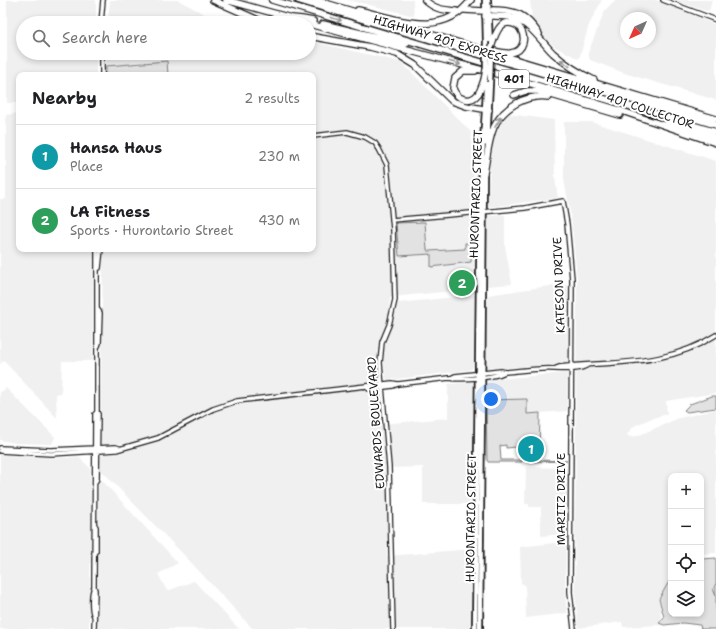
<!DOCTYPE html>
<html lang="en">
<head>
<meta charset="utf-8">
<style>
	body { margin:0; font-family:"Shantell Sans",sans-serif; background:#f6f6f6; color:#202124 }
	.controls { position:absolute; right:12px; bottom:12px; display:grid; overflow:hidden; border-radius:8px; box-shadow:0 2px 6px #0003 }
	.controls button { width:36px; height:36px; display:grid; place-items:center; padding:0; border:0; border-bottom:1px solid #e0e0e0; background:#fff; color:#202124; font:20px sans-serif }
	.compass { position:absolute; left:620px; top:12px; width:36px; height:36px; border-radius:50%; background:#fff; box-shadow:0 2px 6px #0003; rotate:225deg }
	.you { position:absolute; left:491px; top:399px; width:14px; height:14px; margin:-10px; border:3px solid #fff; border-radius:50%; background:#1a73e8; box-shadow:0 0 0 6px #1a73e833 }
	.badge { display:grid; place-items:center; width:26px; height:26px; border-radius:50%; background:#0f766e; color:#fff; font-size:13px; font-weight:700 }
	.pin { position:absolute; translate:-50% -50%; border:2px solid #fff; box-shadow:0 1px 4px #0006 }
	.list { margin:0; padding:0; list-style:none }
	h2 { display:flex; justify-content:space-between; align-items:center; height:52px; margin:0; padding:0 16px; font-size:17px }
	h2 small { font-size:13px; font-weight:400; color:#757577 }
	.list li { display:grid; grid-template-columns:26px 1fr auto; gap:12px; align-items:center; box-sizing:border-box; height:64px; padding:0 16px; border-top:1px solid #e0e0e0 }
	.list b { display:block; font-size:15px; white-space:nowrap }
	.list p { margin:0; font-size:13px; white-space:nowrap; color:#757577 }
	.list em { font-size:13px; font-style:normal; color:#757577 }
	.icon { flex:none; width:22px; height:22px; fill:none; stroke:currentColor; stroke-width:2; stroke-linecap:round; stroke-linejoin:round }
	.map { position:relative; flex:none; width:716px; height:629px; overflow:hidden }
	.search { position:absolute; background:#fff; box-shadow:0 2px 6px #0003; left:16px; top:16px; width:300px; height:44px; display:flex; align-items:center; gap:10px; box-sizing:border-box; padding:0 14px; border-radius:22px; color:#757577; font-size:15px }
	.panel { position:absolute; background:#fff; box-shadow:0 2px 6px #0003; left:16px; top:72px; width:300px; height:180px; border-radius:8px }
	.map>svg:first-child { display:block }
	.built { fill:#f0f0f0; fill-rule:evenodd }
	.green { fill:#e2e2e2; stroke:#7f7f7f }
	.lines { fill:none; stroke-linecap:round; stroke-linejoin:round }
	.stream { stroke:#7a7a7a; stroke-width:1 }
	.highway-tunnel { stroke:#ddd; stroke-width:5.5; stroke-dasharray:5.5 3; stroke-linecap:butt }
	.secondary-casing { stroke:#1c1c1c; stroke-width:6 }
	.primary-casing { stroke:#1c1c1c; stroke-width:8 }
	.highway-casing { stroke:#1c1c1c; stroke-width:8 }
	.secondary { stroke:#fff; stroke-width:3.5 }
	.primary { stroke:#fff; stroke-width:4.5 }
	.highway { stroke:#fff; stroke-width:5.5 }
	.primary-bridge-casing { stroke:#1c1c1c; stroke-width:8; stroke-linecap:butt }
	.highway-bridge-casing { stroke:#1c1c1c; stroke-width:8; stroke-linecap:butt }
	.primary-bridge { stroke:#fff; stroke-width:4.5 }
	.highway-bridge { stroke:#fff; stroke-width:5.5 }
	.oneway { stroke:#999 }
	.labels { text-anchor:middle; stroke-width:4; stroke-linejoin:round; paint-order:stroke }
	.shield { fill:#fff; stroke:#606060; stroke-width:1 }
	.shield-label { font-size:11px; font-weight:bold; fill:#1c1c1c }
	.street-label { font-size:12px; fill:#1c1c1c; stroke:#fff }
</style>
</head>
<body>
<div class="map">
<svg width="716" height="629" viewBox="0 0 716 629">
	<rect width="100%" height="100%" fill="#fff"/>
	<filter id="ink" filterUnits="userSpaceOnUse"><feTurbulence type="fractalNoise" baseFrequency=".025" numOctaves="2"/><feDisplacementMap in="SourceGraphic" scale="8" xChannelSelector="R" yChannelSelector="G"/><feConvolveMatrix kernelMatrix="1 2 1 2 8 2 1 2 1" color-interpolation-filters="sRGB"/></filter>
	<g filter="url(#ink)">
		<!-- built -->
		<path class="built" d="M7 0H96V23H23V53H96V75H19V103H7Z
			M110 0H178L221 23H108Z
			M346 0H413L414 16 366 4Z
			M530 0H602L589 25 579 59 555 47 541 33 532 19Z
			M615 0H656L716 25V100L624 73 590 60 588 53 605 10ZM626 18H650V42H626Z
			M674 0H712L709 11 703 10Z
			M309 41 401 62 471 132 476 209 475 289 390 297 388 317 378 346 377 364 382 424 448 418V384L472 382 474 383V504H423V467L387 468V556L472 549 471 629H253L185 556 100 469 99 456 101 455 126 452 127 443 100 445 103 249H313V75H168L167 61 106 66 107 53H309Z
			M19 113V249H94L93 361H62L61 393 56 394 57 418 4 361 0 364V199H6V115Z
			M509 114 554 120 555 178 558 198 490 207 488 204 490 163 494 136 506 117Z
			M564 122H592L716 161V393L666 401 667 414 650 419 634 426 627 434 628 436 632 437 637 436 679 418 714 410 716 408V553L701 554V476H671V578L670 579 659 598 662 625 623 627 622 622 578 628 575 593V542L577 278 571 216 564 180Z
			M505 215V246L512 284 487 286V216Z
			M563 284 568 286 567 364 487 369 485 367 488 295Z
			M475 295 474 366 470 370 388 380 386 378 384 364V350L398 303Z
			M567 373V411L527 414V399L486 400 487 380Z
			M6 388 55 437 52 444 16 443 0 440V391L1 392Z
			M0 455 58 458 79 457 90 468 91 534 89 629H0Z
			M526 467 564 468 567 469 566 534 541 536V507H529V504H525Z
			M99 477 178 563 158 574 167 591 194 581 239 629H97Z
			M563 542 566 544V548L565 594 567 613 526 618 525 585 521 583 520 547Z"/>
		<!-- green -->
		<path class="green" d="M167 61 168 75H106V66Z
			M425 222 427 250 429 251 465 249V243H472L471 262 431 267V254L399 256 396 223Z
			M712 396H716V408L687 412 684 410 690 404Z
			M527 399V414L540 413 539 460 567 461 527 462 526 460H537L539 450 538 443 530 441 529 446 506 448V445L500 446 501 460H523L522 462H488L487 460 486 400Z
			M716 558V629H701L700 625 683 623 664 625 659 623 664 617 659 599 671 578V614H701V559Z"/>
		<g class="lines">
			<!-- stream -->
			<path class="stream" d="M716 584 713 589 716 596"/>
			<!-- highway-tunnel -->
			<path class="highway-tunnel" d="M242 0 256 7
				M268 13 286 22"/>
			<defs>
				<path id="secondary" d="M663 0 716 20
					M101 23 103 0
					M102 75V53
					M313 136 347 132 365 137 375 143 379 149 387 165 393 229 395 300 389 325 382 342 380 363 389 467 393 629
					M392 220 525 208 563 201 567 224 572 279 570 592 574 629
					M99 268 101 249
					M98 346 99 343 100 313 98 310
					M554 369 559 367C615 361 666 367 716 335
					M451 378 455 376 501 371 505 372C521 371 538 368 554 369 565 369 578 371 588 365
					M366 387 369 389 393 386 398 384
					M0 448 51 450 116 447 119 448
					M0 451 51 454 116 450 158 438 213 409 237 401 392 383 398 384 449 378C462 380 494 378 505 372
					M95 482 97 479 98 414 97 412V249
					M94 553 96 551V527L95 525
					M94 616C91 610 91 594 94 587
					M94 629 95 590 94 587 95 414 97 412"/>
				<path id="primary" d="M485 0 486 42
					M488 0 490 46
					M487 144 490 82
					M475 629 480 191C481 154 486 117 486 80
					M480 629 484 171"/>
				<path id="highway" d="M213 0 265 23
					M226 0 295 19
					M272 0 716 132
					M298 0 716 125
					M315 0 716 119
					M425 0C434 9 443 10 456 11
					M358 10C397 19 442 39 471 0
					M465 10 483 11
					M493 10C517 10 526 15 539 34
					M485 16C494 16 505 15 513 18 530 23 541 41 553 53 565 64 579 73 594 80
					M292 18 302 19 313 21
					M286 22 288 23
					M309 24 512 78 622 111 716 143
					M323 24 406 44
					M309 36 370 47 397 54 415 65 452 101 466 106 489 110
					M491 48C495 35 500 14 519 27 527 37 524 51 511 53 505 54 499 52 494 51
					M475 71H463L455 78 453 88C456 99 470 104 478 94 481 90 482 85 484 80
					M514 95 526 91H538L620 115
					M667 121 716 138
					M484 173C487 158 488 141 494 127 504 106 527 94 549 97"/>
			</defs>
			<!-- secondary casing -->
			<use href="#secondary" class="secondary-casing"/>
			<!-- primary casing -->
			<use href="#primary" class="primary-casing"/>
			<!-- highway casing -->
			<use href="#highway" class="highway-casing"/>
			<!-- secondary -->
			<use href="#secondary" class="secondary"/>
			<!-- primary -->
			<use href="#primary" class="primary"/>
			<!-- highway -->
			<use href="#highway" class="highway"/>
			<defs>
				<path id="primary-bridge" d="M486 42V72
					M490 82 491 48"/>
				<path id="highway-bridge" d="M484 80 486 70"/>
			</defs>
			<!-- primary-bridge casing -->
			<use href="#primary-bridge" class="primary-bridge-casing"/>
			<!-- highway-bridge casing -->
			<use href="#highway-bridge" class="highway-bridge-casing"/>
			<!-- primary-bridge -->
			<use href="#primary-bridge" class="primary-bridge"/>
			<!-- highway-bridge -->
			<use href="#highway-bridge" class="highway-bridge"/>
		</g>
		<!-- one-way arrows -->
		<defs><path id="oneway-shaft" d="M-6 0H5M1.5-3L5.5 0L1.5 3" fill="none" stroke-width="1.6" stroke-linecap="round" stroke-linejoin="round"/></defs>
		<g class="oneway">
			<use href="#oneway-shaft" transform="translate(336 19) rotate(17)"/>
			<use href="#oneway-shaft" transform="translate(455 63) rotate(16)"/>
			<use href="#oneway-shaft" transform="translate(565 63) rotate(-143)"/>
			<use href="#oneway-shaft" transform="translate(498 122) rotate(-59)"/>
		</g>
	</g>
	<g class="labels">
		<!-- shield labels -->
		<rect class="shield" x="499" y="70" width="30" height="18" rx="3"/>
		<g class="shield-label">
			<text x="514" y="83">401</text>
		</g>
		<!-- street labels -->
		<g class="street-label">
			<text transform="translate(440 39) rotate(17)" y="4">HIGHWAY 401 EXPRESS</text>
			<text transform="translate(620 101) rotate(18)" y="4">HIGHWAY 401 COLLECTOR</text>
			<text transform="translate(476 194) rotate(-88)" y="4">HURONTARIO STREET</text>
			<text transform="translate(559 285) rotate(-92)" y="4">KATESON DRIVE</text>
			<text transform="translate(376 423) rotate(-94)" y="4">EDWARDS BOULEVARD</text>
			<text transform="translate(561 499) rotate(-90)" y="4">MARITZ DRIVE</text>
			<text transform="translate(471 518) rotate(-89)" y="4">HURONTARIO STREET</text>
		</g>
	</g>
</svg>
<div class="controls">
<button>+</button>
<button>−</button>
<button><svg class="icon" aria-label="locate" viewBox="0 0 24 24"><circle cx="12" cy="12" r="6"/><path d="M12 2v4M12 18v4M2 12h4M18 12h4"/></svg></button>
<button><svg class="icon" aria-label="layers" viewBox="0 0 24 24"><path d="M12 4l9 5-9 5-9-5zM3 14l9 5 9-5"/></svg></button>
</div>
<svg class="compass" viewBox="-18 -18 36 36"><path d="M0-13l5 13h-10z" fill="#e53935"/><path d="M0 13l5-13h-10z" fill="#757577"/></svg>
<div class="you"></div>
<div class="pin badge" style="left:531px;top:449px;background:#0f9aa8">1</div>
<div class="pin badge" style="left:462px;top:283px;background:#2e9e5b">2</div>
<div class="search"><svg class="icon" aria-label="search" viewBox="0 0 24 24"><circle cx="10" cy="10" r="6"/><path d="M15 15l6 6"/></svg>Search here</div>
<section class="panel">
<h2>Nearby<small>2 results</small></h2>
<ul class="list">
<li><span class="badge" style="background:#0f9aa8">1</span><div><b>Hansa Haus</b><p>Place</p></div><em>230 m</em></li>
<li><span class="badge" style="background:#2e9e5b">2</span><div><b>LA Fitness</b><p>Sports · Hurontario Street</p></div><em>430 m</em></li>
</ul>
</section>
</div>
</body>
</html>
